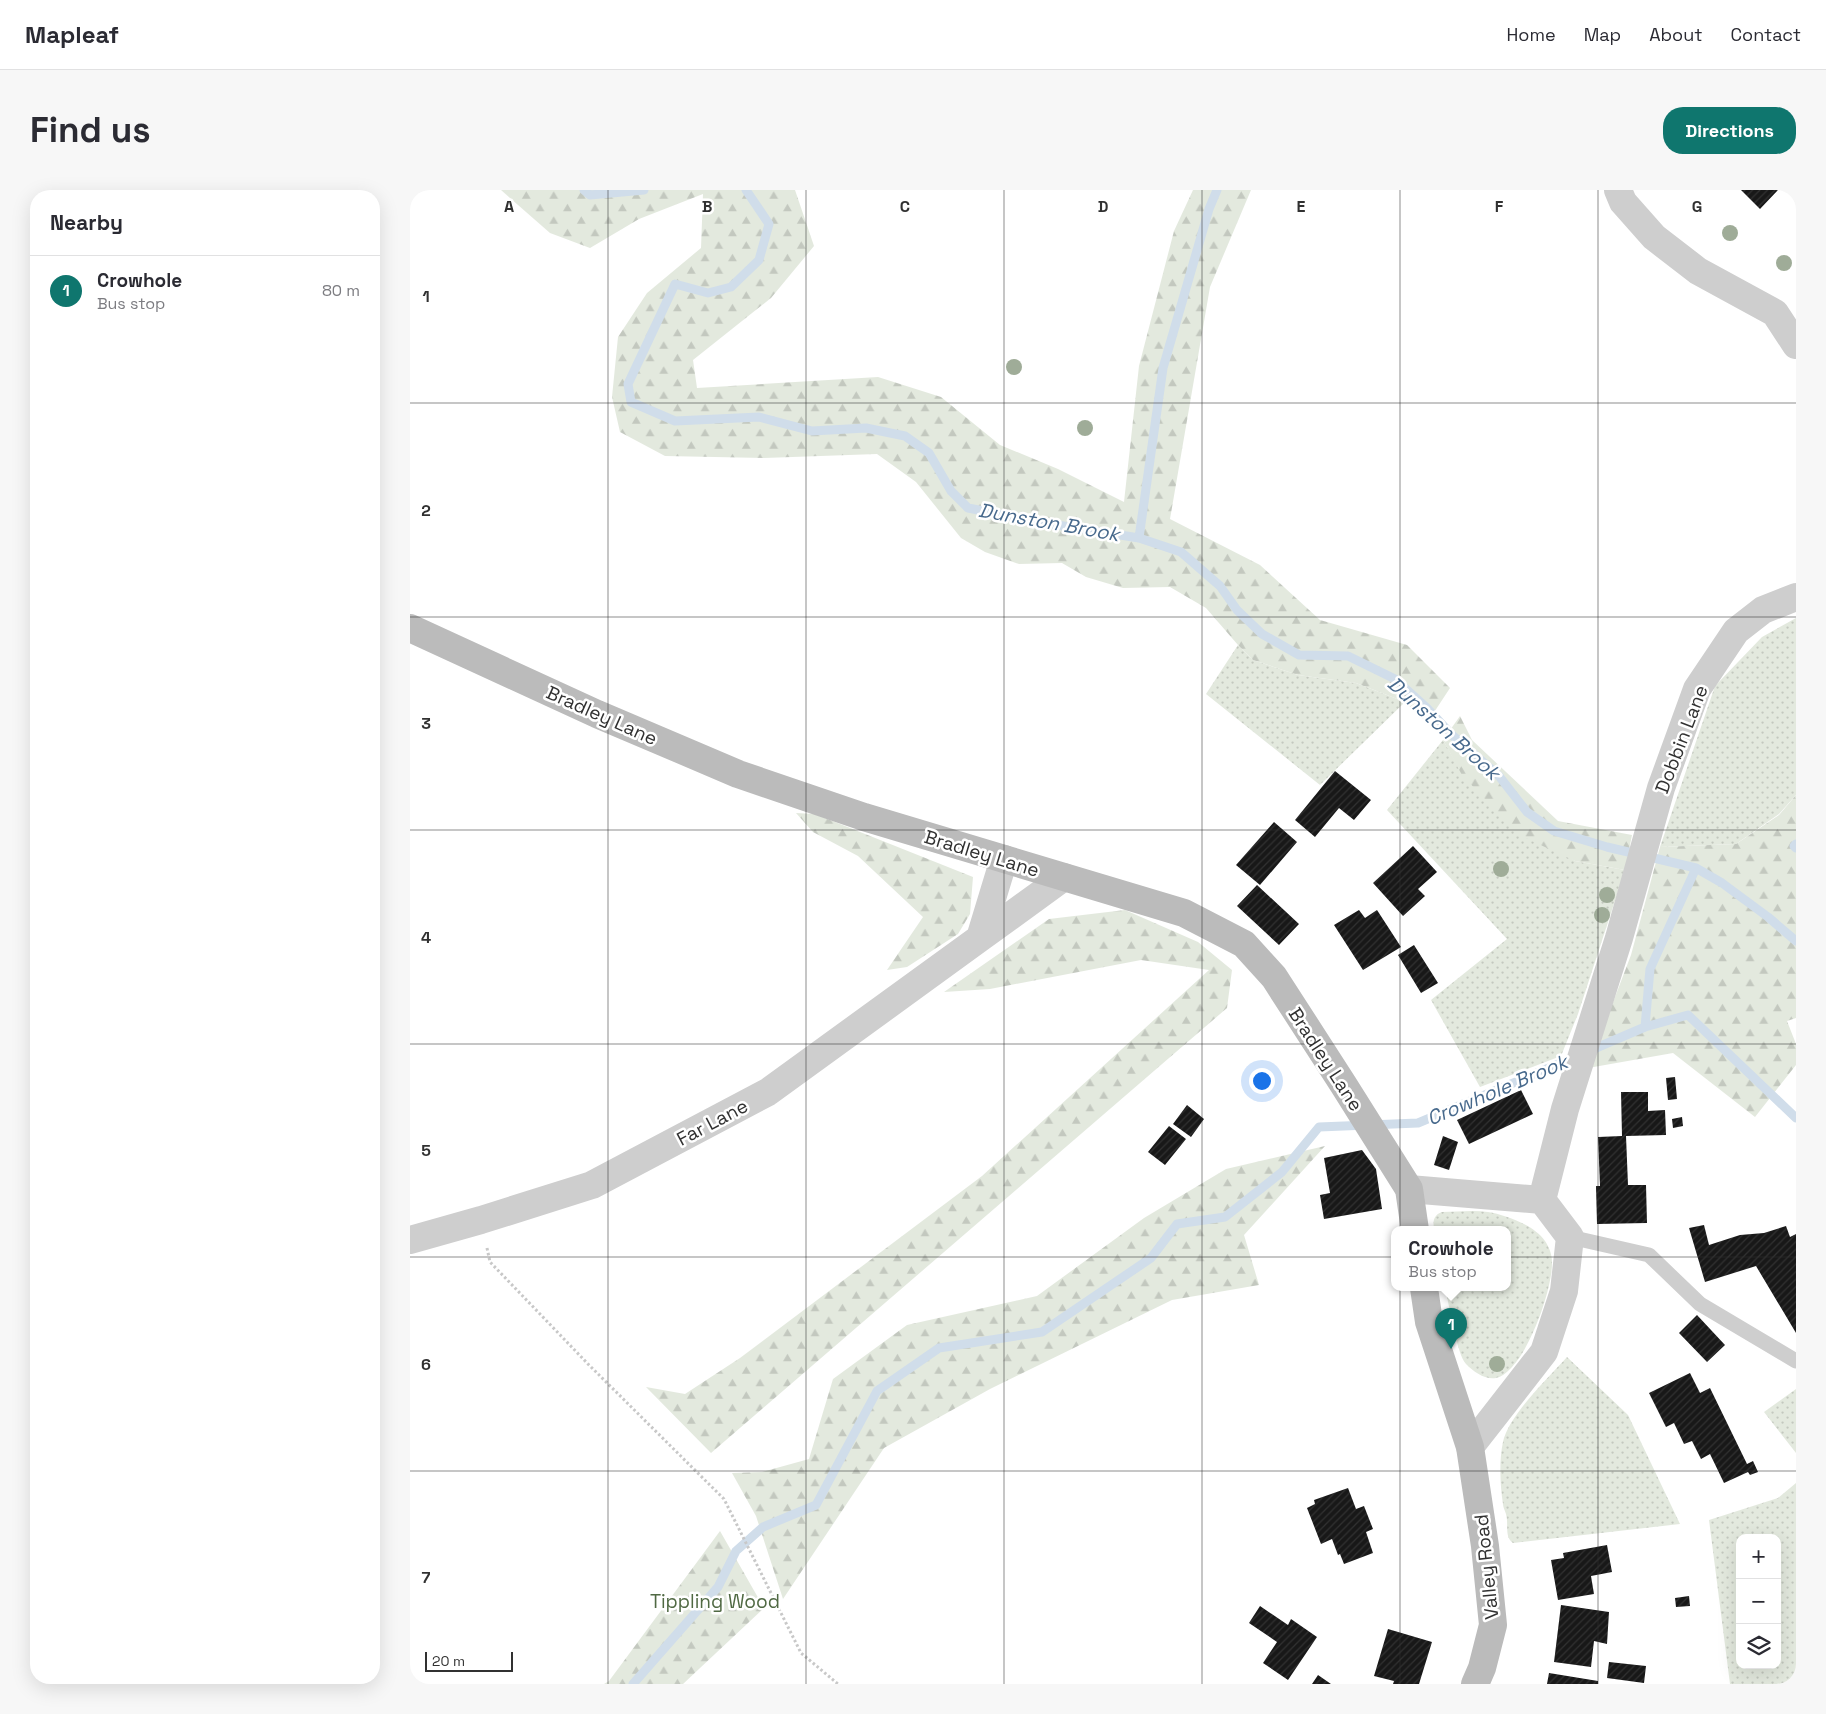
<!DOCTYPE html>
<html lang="en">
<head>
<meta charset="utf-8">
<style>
	body { margin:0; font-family:"Space Grotesk",sans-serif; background:#f7f7f7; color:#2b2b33 }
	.controls { position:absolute; right:15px; bottom:15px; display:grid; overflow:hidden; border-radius:10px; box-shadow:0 5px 20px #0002 }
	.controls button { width:45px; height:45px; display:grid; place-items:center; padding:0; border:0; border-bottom:1px solid #e1e1e2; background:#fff; color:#2b2b33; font:25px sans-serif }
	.scale { position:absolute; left:15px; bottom:12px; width:88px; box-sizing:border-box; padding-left:5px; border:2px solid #313131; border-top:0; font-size:14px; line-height:18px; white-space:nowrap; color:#313131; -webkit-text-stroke:4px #fff; paint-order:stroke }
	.you { position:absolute; left:851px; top:890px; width:18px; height:18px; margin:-12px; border:4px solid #fff; border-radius:50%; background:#1a73e8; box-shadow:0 0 0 8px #1a73e833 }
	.badge { display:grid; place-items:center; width:32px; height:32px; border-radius:50%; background:#0f766e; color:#fff; font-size:16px; font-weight:700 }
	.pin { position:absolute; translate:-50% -41px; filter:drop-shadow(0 1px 2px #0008) }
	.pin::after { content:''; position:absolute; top:26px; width:18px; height:15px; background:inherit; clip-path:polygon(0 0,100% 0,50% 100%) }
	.popup { position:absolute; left:981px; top:1036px; width:120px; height:65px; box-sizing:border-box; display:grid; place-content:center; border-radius:10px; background:#fff; filter:drop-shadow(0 1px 4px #0005); font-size:16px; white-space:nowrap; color:#7c7c81 }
	.popup b { font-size:19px; color:#2b2b33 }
	.popup::after { content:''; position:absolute; left:50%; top:100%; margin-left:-10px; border:10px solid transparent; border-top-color:#fff }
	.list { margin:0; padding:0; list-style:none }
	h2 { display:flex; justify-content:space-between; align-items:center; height:65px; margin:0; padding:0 20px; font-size:21px }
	h2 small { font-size:16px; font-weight:400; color:#7c7c81 }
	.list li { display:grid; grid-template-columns:32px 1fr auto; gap:15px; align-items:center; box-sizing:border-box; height:70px; padding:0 20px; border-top:1px solid #e1e1e2 }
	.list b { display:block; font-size:19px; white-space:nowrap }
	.list p { margin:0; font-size:16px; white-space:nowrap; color:#7c7c81 }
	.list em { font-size:16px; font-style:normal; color:#7c7c81 }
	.icon { flex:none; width:28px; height:28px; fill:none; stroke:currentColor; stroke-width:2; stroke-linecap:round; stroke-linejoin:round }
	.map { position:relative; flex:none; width:1386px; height:1494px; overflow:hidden; border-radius:20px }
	header { display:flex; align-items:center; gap:30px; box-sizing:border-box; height:70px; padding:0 25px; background:#fff; border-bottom:1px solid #e1e1e2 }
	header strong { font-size:24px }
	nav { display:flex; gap:28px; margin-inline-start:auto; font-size:18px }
	.intro { display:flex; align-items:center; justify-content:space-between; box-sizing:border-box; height:120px; padding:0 30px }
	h1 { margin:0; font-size:35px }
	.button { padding:12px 22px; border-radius:20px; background:#0f766e; color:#fff; font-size:18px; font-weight:700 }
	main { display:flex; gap:30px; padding:0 30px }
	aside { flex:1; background:#fff; border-radius:20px; box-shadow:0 5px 20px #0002 }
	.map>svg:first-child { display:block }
	.grass { fill:url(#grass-dots); fill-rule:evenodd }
	.forest { fill:url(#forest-firs) }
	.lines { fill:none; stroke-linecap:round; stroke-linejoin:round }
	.stream { stroke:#d0ddea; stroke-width:9 }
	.building { fill:url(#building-hatch) }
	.path { stroke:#c8c8c8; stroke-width:3; stroke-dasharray:2.5 2.5; stroke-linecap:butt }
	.service { stroke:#cecece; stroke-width:15 }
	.minor { stroke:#cecece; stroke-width:28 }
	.tertiary { stroke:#cecece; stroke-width:28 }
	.secondary { stroke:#bbb; stroke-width:28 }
	.tree { fill:#9fac98 }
	.grid { fill:none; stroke:#313131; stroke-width:1; stroke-opacity:0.55 }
	.labels { text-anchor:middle; stroke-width:5; stroke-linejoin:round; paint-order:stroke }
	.street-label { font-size:19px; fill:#313131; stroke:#fff }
	.park-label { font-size:19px; fill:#506943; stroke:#fff }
	.water-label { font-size:20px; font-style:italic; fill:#47698c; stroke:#fff }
	.grid-label { font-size:16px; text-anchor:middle; font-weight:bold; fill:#313131; stroke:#fff; stroke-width:5; stroke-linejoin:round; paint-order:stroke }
</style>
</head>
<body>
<header>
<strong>Mapleaf</strong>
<nav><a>Home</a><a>Map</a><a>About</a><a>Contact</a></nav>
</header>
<div class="intro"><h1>Find us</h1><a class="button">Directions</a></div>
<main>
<aside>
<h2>Nearby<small></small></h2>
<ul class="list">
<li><span class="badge">1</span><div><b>Crowhole</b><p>Bus stop</p></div><em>80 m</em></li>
</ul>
</aside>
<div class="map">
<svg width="1386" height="1494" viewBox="0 0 1386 1494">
	<defs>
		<pattern id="grass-dots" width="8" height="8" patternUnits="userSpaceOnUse" patternTransform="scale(1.25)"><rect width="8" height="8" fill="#e3e9de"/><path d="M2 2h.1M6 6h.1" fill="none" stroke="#c3c8bf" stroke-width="1.8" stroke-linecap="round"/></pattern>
		<pattern id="forest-firs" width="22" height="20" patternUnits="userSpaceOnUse" patternTransform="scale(1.25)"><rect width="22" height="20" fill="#e3e9de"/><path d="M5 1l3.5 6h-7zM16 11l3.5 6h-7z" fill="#c3c8bf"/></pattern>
		<pattern id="building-hatch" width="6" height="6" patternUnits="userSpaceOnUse" patternTransform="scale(1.25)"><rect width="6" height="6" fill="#181818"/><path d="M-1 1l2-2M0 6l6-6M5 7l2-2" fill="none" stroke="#313131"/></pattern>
	</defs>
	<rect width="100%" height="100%" fill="#fff"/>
	<!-- grass -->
	<path class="grass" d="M1386 428V605L1369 624 1326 654 1250 657 1305 496 1352 447Z
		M828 455 843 470 888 485 946 493 995 512 910 595 796 504Z
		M1033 550 1053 585 1165 671 1215 680 1168 824 1151 866 1070 897 1021 810 1097 749 977 620Z
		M1032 1022C1047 1022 1063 1020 1078 1022 1096 1025 1124 1035 1135 1051 1139 1057 1142 1064 1142 1072 1143 1099 1115 1181 1086 1188 1075 1190 1064 1182 1056 1174 1047 1165 1039 1113 1035 1098H1097V1040H1024C1023 1032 1023 1025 1032 1022Z
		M1157 1167 1218 1225 1270 1334 1103 1353C1094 1347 1099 1334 1096 1324 1095 1321 1093 1317 1093 1314 1090 1295 1089 1270 1093 1252 1098 1226 1139 1187 1157 1167Z
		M1386 1199V1263L1354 1222Z
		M1386 1293V1494H1320L1299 1330 1368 1308ZM1330 1348H1367V1475H1330Z"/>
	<!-- forest -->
	<path class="forest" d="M91 0H385L404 56 361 108 283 170 287 198 468 187 531 207 590 255 648 279 714 312 729 176 764 41 783 0H841L800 97 760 329 850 375 910 430 997 455 1040 498 1017 533 995 512 946 493 888 485 843 470 828 455 796 418 760 397 713 398 676 387 652 373 609 374 575 362 551 348 506 292 467 264 354 268 255 266 210 242 202 207 208 147 237 103 291 58 293 4 229 29 180 58 140 43Z
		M1050 526 1062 550 1148 631 1222 645 1215 680 1165 671 1109 645 1052 585 1033 550Z
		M1386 605V828L1377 831 1386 854V875L1345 927 1263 863 1178 878 1221 765 1250 657 1326 654 1369 625Z
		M386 623 405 624 563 687 560 724 548 744 497 777 477 780 513 727 448 666 403 642Z
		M715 720 788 752 822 780 817 818 301 1263 236 1197 275 1204 330 1168 572 986 799 780 731 770 580 799 534 802 639 729Z
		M915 956 834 1045 849 1095 762 1110 580 1199 474 1258 373 1409 346 1326 322 1283 352 1282 399 1269 423 1189 497 1135 627 1106 734 1028 816 979Z
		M310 1341 354 1418 273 1494H194L199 1491Z"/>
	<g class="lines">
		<!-- stream -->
		<path class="stream" d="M174 0 180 5 234 0
			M336 0 359 34 349 70 321 97 298 103 265 94 218 194 221 212 265 231 349 227 402 241 456 238 495 246 519 263 541 301 558 318 647 335 729 348 771 362 810 396 827 420 852 444 889 465 938 466 985 489 1017 518 1042 545 1089 586 1117 622 1144 641 1197 657 1286 678 1312 693 1358 727 1386 751
			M729 348 753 178 799 19 807 0
			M1386 654 1384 656 1386 658
			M1235 837 1278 825 1386 928
			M1179 861 1235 837 1240 779 1286 678
			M223 1494 308 1397 326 1361 353 1337 406 1315 467 1201 529 1158 632 1142 741 1068 767 1034 815 1027 872 982 909 937 1008 933 1165 867"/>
	</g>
	<!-- building -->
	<path class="building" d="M1331 0H1368L1350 19Z
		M925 581 961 610 944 630 929 618 905 647 885 630Z
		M864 632 887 652 850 695 826 675Z
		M1003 656 1027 682 1008 699 1015 706 993 726 963 693Z
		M847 695 889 734 869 755 827 716Z
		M949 720 955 728 967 720 991 757 953 780 924 735Z
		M1004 755 1028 793 1011 803 988 765Z
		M1265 887 1267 909 1258 910 1256 888Z
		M1111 900 1123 924 1059 954 1047 930Z
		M1211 902H1238V921L1255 920 1256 945 1216 946 1218 995H1236L1237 1033 1187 1034 1186 996H1190L1188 947 1212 946Z
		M777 915 794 929 781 947 763 934Z
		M1272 927 1273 936 1263 938 1262 929Z
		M759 936 776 949 755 975 738 962Z
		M1033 946 1048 952 1039 980 1024 975Z
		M952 960 966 979 972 1019 914 1029 910 1005 920 1003 914 968Z
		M1294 1035 1299 1055 1330 1045 1354 1043 1376 1036 1380 1047 1386 1044V1143L1346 1076 1295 1092 1279 1038Z
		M1287 1125 1315 1155 1297 1172 1269 1143Z
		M1280 1183 1290 1203 1300 1198 1337 1274 1343 1271 1348 1282 1340 1285 1338 1282 1314 1293 1300 1264 1291 1269 1282 1251 1274 1254 1264 1233 1256 1237 1239 1203Z
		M938 1298 946 1319 954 1316 963 1339 956 1342 963 1363 934 1374 930 1364 928 1365 922 1349 911 1354 897 1318 905 1314 904 1310Z
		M1197 1355 1202 1382 1181 1386 1184 1404 1148 1410 1141 1370 1154 1368 1153 1363Z
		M1279 1406 1280 1416 1266 1417 1265 1408Z
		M1151 1415 1199 1422 1197 1454 1184 1451 1181 1477 1144 1472Z
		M850 1416 878 1435 881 1429 907 1447 878 1490 853 1473 867 1452 839 1433Z
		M978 1439 1022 1452 1009 1494H983L984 1491 964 1486Z
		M1199 1472 1236 1476 1234 1493 1197 1488Z
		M1139 1483 1188 1491V1494H1137Z
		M908 1485 921 1494H902Z"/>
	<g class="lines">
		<!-- path -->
		<path class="path" d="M77 1058 80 1072 179 1175 314 1309 391 1463 428 1494"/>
		<!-- service -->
		<path class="service" d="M1160 1047 1239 1065 1290 1114 1386 1171"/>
		<!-- minor -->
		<path class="minor" d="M570 748 654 687
			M0 1050 71 1030 182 995 358 902 570 748 594 669"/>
		<!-- tertiary -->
		<path class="tertiary" d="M1208 0 1213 12 1244 47 1288 81 1365 123 1386 155
			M999 999 1132 1010
			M1060 1257 1134 1162 1154 1101 1160 1047 1132 1010 1155 919 1209 748 1251 598 1287 499 1326 441 1353 420 1386 407"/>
		<!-- secondary -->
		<path class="secondary" d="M0 438 187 524 328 584 454 627 774 723 834 754 864 787 933 894 999 999 1005 1040
			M1014 1098 1019 1132 1060 1257 1075 1356 1083 1435 1072 1478 1065 1494"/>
	</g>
	<!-- trees -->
	<g class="tree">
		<circle cx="1320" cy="43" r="8"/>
		<circle cx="1374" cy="73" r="8"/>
		<circle cx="604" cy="177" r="8"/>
		<circle cx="675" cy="238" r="8"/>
		<circle cx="1091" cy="679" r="8"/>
		<circle cx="1197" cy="705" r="8"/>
		<circle cx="1192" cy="725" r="8"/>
		<circle cx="1087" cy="1174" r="8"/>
	</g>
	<!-- grid -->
	<path class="grid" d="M198 0V1494M396 0V1494M594 0V1494M792 0V1494M990 0V1494M1188 0V1494M0 213H1386M0 427H1386M0 640H1386M0 854H1386M0 1067H1386M0 1281H1386"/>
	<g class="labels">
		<!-- street labels -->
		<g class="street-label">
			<text transform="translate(192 525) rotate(24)" y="7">Bradley Lane</text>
			<text transform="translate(1271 549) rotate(-69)" y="7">Dobbin Lane</text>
			<text transform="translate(572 663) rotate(17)" y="7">Bradley Lane</text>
			<text transform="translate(916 869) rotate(57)" y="7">Bradley Lane</text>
			<text transform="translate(302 932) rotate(-28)" y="7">Far Lane</text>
			<text transform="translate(1076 1377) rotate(-96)" y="7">Valley Road</text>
		</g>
		<!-- park labels -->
		<g class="park-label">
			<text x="305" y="1418">Tippling Wood</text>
		</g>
		<!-- water labels -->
		<g class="water-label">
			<text transform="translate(639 332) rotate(10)" y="7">Dunston Brook</text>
			<text transform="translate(1034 538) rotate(42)" y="7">Dunston Brook</text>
			<text transform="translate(1087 900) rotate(-23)" y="7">Crowhole Brook</text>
		</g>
	</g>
	<g class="grid-label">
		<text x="99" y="22">A</text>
		<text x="297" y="22">B</text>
		<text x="495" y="22">C</text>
		<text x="693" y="22">D</text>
		<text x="891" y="22">E</text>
		<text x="1089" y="22">F</text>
		<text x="1287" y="22">G</text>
		<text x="16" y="112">1</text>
		<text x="16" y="326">2</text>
		<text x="16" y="539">3</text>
		<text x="16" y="753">4</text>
		<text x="16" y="966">5</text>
		<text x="16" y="1180">6</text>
		<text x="16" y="1393">7</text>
	</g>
</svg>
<div class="controls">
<button>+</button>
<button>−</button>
<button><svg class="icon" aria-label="layers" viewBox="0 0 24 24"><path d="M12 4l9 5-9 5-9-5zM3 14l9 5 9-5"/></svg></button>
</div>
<div class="scale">20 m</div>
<div class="you"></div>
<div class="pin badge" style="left:1041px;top:1159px">1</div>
<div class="popup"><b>Crowhole</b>Bus stop</div>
</div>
</main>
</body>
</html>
